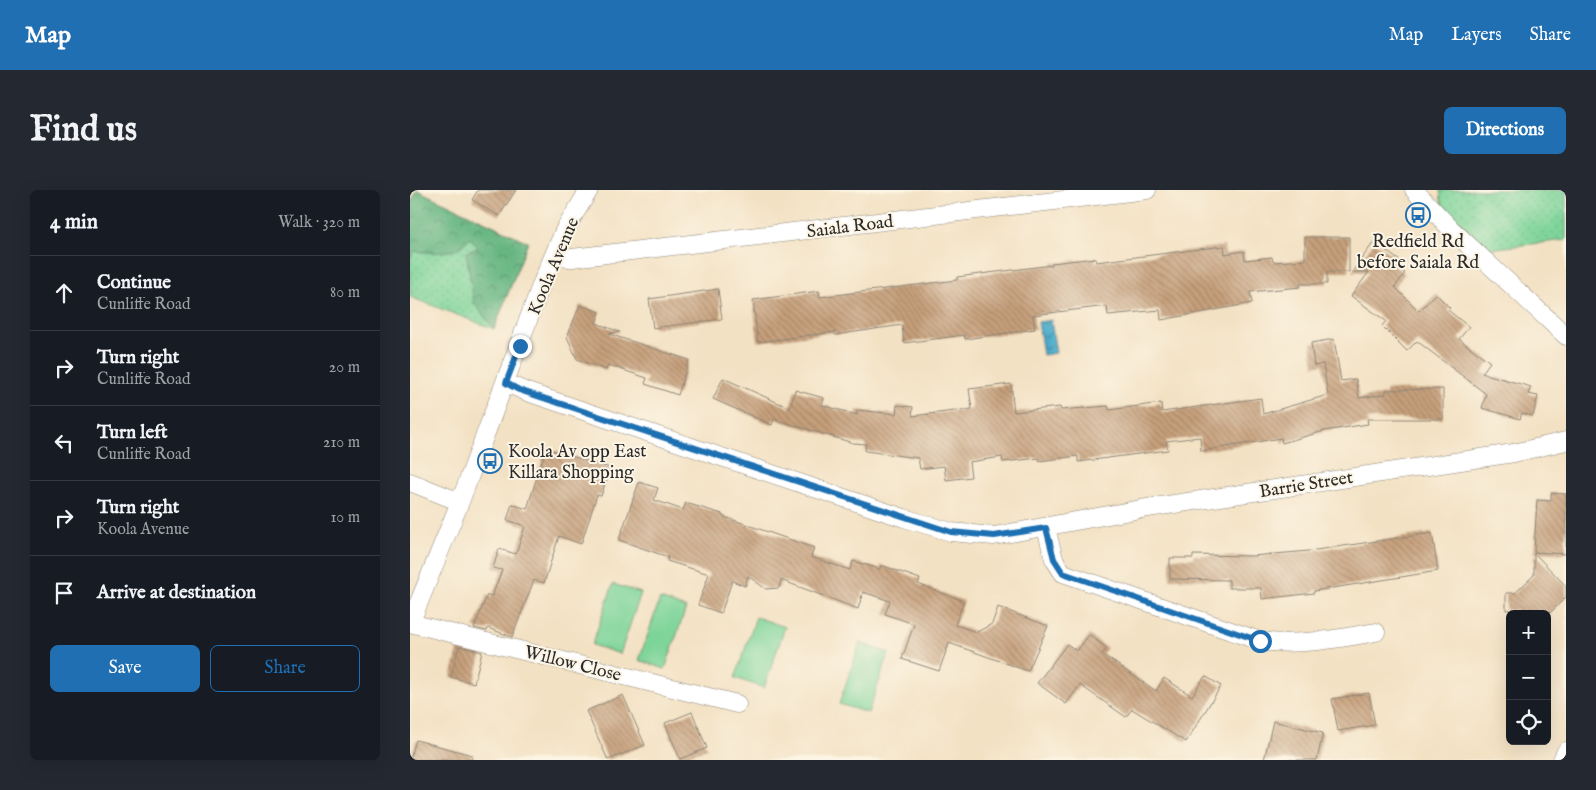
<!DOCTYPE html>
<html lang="en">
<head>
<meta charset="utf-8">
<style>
	body { margin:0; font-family:"IM FELL English",serif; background:#242831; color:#f1f3f6 }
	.controls { position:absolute; right:15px; bottom:15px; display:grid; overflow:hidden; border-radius:8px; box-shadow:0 5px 20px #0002 }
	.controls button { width:45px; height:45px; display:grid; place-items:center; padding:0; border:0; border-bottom:1px solid #363941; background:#171b24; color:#f1f3f6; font:25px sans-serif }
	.stop { position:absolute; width:15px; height:15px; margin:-11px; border:4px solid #1f6fb2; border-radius:50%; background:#fff }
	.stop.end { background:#1f6fb2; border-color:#fff; box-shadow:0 1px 5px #0008 }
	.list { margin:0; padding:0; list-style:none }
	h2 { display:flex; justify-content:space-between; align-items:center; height:65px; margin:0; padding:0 20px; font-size:21px }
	h2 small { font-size:16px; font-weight:400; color:#9ea1a6 }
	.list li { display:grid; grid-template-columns:32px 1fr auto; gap:15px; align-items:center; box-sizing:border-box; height:75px; padding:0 20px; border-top:1px solid #363941 }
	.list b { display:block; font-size:19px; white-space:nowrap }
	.list p { margin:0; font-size:16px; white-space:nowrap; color:#9ea1a6 }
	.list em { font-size:16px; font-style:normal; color:#9ea1a6 }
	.actions { display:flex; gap:10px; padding:15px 20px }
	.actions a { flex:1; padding:11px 0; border:1px solid #1f6fb2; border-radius:8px; text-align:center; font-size:18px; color:#1f6fb2 }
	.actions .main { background:#1f6fb2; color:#fff }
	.icon { flex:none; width:28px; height:28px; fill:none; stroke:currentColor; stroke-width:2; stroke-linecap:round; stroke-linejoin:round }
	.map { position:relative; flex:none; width:1156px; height:570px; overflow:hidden; border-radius:8px }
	header { display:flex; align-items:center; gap:30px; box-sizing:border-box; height:70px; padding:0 25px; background:#1f6fb2; color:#fff }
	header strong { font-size:24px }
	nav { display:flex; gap:28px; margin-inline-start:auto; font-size:18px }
	.intro { display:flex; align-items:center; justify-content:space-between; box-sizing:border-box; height:120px; padding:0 30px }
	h1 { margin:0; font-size:35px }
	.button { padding:12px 22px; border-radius:8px; background:#1f6fb2; color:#fff; font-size:18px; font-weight:700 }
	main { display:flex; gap:30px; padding:0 30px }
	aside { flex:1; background:#171b24; border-radius:8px; box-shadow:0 5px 20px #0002 }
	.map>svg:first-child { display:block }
	.grass { fill:url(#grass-dots); stroke:#548062 }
	.forest { fill:url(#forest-crowns); stroke:#487056 }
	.garden { fill:#7dd499; stroke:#548062 }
	.water { fill:url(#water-waves); stroke:#3a6a7a }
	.building { fill:url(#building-back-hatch) }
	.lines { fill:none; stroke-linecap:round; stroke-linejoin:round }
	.minor-casing { stroke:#8f8677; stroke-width:19 }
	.minor { stroke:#fff; stroke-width:18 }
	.route { stroke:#1f6fb2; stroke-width:6 }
	.labels { text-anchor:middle; stroke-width:4; stroke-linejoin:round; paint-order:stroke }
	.street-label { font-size:18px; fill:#2b2b2b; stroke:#fcf5e5 }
	.poi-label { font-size:18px; fill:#2b2b2b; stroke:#fcf5e5 }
</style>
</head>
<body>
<header>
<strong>Map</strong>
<nav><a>Map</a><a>Layers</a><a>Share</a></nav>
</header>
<div class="intro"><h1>Find us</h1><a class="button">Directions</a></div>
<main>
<aside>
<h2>4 min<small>Walk · 320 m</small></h2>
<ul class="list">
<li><svg class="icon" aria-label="ahead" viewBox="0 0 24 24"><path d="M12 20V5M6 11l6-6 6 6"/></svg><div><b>Continue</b><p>Cunliffe Road</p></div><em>80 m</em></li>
<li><svg class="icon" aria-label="right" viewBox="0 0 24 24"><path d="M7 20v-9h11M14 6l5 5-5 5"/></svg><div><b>Turn right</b><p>Cunliffe Road</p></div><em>20 m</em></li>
<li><svg class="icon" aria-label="left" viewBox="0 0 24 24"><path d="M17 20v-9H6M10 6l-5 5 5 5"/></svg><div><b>Turn left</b><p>Cunliffe Road</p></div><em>210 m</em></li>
<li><svg class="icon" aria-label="right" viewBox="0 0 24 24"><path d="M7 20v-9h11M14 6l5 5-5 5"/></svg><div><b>Turn right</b><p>Koola Avenue</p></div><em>10 m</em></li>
<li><svg class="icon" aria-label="arrive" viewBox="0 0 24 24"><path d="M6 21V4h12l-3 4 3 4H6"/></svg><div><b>Arrive at destination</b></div></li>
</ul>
<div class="actions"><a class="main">Save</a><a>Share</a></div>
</aside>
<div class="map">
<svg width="1156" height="570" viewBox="0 0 1156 570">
	<defs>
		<pattern id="grass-dots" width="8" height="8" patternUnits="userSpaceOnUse" patternTransform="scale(1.25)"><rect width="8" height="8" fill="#7dd499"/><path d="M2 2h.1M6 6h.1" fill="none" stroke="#6cb684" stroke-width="1.8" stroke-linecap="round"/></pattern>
		<pattern id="forest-crowns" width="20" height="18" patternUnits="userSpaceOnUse" patternTransform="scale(1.25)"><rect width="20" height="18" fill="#66b681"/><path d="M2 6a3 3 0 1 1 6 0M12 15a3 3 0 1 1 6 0" fill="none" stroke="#54946a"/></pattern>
		<pattern id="water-waves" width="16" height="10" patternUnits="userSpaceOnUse" patternTransform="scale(1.25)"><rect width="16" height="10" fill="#4aaac9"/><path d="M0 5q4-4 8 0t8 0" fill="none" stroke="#3e8ba3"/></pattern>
		<pattern id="building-back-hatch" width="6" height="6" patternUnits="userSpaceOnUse" patternTransform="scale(1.25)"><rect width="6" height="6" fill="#c7a07c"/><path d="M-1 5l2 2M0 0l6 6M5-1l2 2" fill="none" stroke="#a28366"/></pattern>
	</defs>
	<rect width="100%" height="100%" fill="#fcf5e5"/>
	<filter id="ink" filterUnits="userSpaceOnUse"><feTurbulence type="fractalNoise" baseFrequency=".02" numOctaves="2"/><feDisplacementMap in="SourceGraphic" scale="10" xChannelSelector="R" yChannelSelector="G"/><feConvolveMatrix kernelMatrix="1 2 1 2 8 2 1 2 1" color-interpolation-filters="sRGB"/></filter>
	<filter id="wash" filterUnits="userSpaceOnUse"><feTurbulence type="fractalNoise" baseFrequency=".0096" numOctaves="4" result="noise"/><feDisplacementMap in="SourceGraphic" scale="20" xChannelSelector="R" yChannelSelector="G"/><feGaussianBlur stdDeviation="1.12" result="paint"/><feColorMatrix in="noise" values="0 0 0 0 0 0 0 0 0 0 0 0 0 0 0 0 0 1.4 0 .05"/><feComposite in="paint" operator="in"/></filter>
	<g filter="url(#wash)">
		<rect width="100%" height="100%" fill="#f3e1c3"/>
		<!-- grass -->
		<path class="grass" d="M7 0 118 52 84 139 0 107V16Z
			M1030 0H1156V50L1078 59 1035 18 1031 11Z"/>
		<!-- forest -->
		<path class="forest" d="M7 0 118 52 84 139 64 113 56 62 68 58 61 48 46 60 24 63 4 61 0 69V16Z"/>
		<!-- garden -->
		<path class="garden" d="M203 394 231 403 210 464 182 455Z
			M250 409 276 418 255 479 229 470Z
			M346 427 375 437 354 498 325 488Z
			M450 453 479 463 458 523 429 514Z"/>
		<!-- water -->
		<path class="water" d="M641 130 646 163 633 165 628 132Z"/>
		<g id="blocks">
			<!-- building -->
			<path class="building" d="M68 0H106L89 26 62 10Z
				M895 47H939V82H917V94H890V97L840 102 842 113 751 130 750 120 698 125 697 116 623 125 625 139 555 149 554 145 494 153 492 135 425 145V142L348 152 343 110 409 101 410 107 547 90V87L642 75V73L685 68 686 72 814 56 815 64 834 61 835 70 862 67 863 72 895 70Z
				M964 52 990 71 985 77 995 83 985 97 1009 121 1026 104 1040 118 1038 120 1059 137 1049 149 1080 172 1072 183 1121 197 1118 204 1128 206 1123 226 1112 223 1110 229 1072 218 1076 204 1007 151 997 161 972 136 976 131 941 106 959 82H942Z
				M308 99 312 129 243 138 239 109Z
				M170 115 190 122 186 133 210 142 199 144 279 170 268 205 235 194 237 188 198 175 196 180 167 169 157 147Z
				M924 149 931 191 946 189 949 208 976 204V200L1033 199V229H957L958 234 914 241 872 253 871 248 791 261 790 247 756 251 758 260 668 272V266L629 271V268L593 272 592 267 559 272 561 287 536 290 534 276 510 279 508 268 455 261 456 254 443 253 364 229 362 235 303 209 313 188 380 218 385 200 414 208 412 215 447 225V220L486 224 487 215 503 217 502 226 562 219 559 199 601 194 604 222 650 217 651 220 698 216 699 220 751 213 752 222 851 208 853 224 918 205 913 174 904 176 901 153Z
				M136 258 200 278 191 306 187 305 171 354 149 346 134 393 124 390 102 447 78 438 77 441 64 438 77 405 82 406 92 380 83 378 89 359 106 364 115 336 97 330 102 314 117 319Z
				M229 292 248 298 244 310 273 320 276 313 312 324V326L404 358 401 367 440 380 443 371 470 379 471 375 510 389 508 394 554 411 545 435 567 442 582 434 588 417 638 436 618 481 539 453 529 481 492 469 504 434 475 424 480 411 453 402 448 419 371 390 369 398 356 399 338 386 335 396 322 391 311 423 288 415 299 384 257 371 258 367 209 350Z
				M1141 303 1156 304V364L1124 362 1127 310 1141 311Z
				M1022 343 1028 381 904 401V403L852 409 851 398H819V390L760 389V368H783V365L842 366 899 361Z
				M1124 363 1156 396V407L1139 424H1110L1106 420H1096V403H1105L1124 385Z
				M679 445 697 458 692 464 746 501 754 488 782 506 795 486 811 496 776 552 722 519 716 527 670 495 656 514 627 493 657 454 667 461Z
				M49 456 72 462 64 493 41 487Z
				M959 503 965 535 928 541 922 509Z
				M213 505 235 555 198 570 176 521Z
				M282 522 297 558 270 569 255 533Z
				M863 531 913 543 907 570H854Z
				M6 550 62 565V570H0Z"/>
		</g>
	</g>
	<g filter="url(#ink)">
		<use href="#blocks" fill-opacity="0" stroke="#8f8677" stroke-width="1"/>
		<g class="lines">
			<defs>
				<path id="minor" d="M1004 0 1041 39 1156 146
					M143 67 162 68 737 0
					M96 193 117 202 494 328 541 342 584 346 731 319 1104 263 1156 251
					M0 292 50 312
					M636 338 644 369 653 383 850 451C890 456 926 449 966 442
					M0 433 327 514
					M0 434 50 312 132 93 154 41 179 0
					M1152 570 1156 561"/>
			</defs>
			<!-- minor casing -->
			<use href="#minor" class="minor-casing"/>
			<!-- minor -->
			<use href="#minor" class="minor"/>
		</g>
	</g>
	<g class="lines" filter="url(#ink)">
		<!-- route -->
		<path class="route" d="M110 156 96 193 109 200 541 342 584 346 636 338 644 369 653 383 850 451"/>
	</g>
	<!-- icons -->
	<defs>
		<symbol id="bus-ring" viewBox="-11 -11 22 22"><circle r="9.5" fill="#fcf5e5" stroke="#1f6fb2" stroke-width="1.5"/><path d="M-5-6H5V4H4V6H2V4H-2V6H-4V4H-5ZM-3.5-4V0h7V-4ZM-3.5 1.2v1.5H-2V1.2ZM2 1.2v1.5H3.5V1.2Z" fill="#1f6fb2"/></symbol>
	</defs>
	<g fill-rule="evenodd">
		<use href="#bus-ring" x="994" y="11" width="28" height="28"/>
		<use href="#bus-ring" x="66" y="257" width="28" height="28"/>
	</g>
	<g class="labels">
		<!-- street labels -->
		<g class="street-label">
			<text transform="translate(440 36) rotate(-7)" y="6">Saiala Road</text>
			<text transform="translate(143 76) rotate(-67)" y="6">Koola Avenue</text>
			<text transform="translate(896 294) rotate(-9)" y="6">Barrie Street</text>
			<text transform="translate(163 473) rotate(14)" y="6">Willow Close</text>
		</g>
		<!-- poi labels -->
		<g class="poi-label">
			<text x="1008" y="57">Redfield Rd<tspan x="1008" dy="21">before Saiala Rd</tspan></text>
			<text x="98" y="267" text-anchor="start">Koola Av opp East<tspan x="98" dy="21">Killara Shopping</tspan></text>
		</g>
	</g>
</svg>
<div class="controls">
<button>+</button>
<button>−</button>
<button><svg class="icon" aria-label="locate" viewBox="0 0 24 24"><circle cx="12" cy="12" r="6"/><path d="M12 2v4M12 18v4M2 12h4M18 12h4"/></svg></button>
</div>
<div class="stop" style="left:850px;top:451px"></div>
<div class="stop end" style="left:110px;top:156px"></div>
</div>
</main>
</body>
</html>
